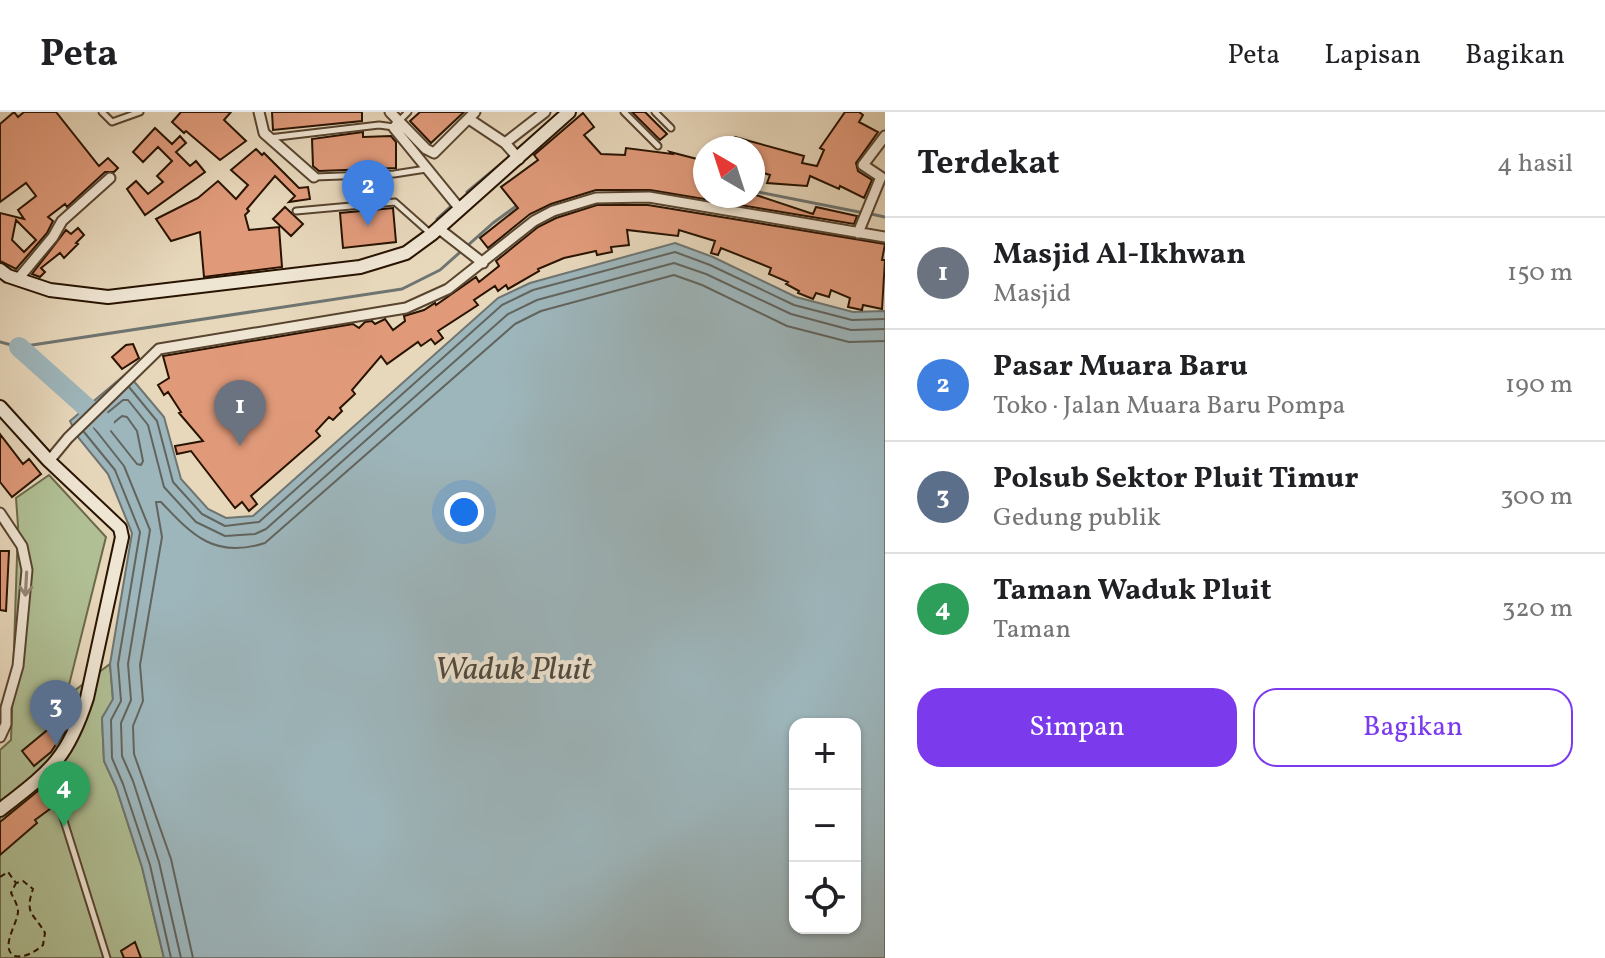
<!DOCTYPE html>
<html lang="id">
<head>
<meta charset="utf-8">
<style>
	body { margin:0; font-family:Vollkorn,serif; background:#f6f6f6; color:#202124 }
	.controls { position:absolute; right:24px; bottom:24px; display:grid; overflow:hidden; border-radius:16px; box-shadow:0 2px 6px #0004 }
	.controls button { width:72px; height:72px; display:grid; place-items:center; padding:0; border:0; border-bottom:2px solid #e0e0e0; background:#fff; color:#202124; font:40px sans-serif }
	.compass { position:absolute; left:693px; top:24px; width:72px; height:72px; border-radius:50%; background:#fff; box-shadow:0 2px 6px #0004; rotate:321deg }
	.you { position:absolute; left:464px; top:400px; width:28px; height:28px; margin:-20px; border:6px solid #fff; border-radius:50%; background:#1a73e8; box-shadow:0 0 0 12px #1a73e833 }
	.badge { display:grid; place-items:center; width:52px; height:52px; border-radius:50%; background:#7c3aed; color:#fff; font-size:26px; font-weight:700 }
	.pin { position:absolute; translate:-50% -66px; filter:drop-shadow(0 2px 4px #0008) }
	.pin::after { content:''; position:absolute; top:42px; width:28px; height:24px; background:inherit; clip-path:polygon(0 0,100% 0,50% 100%) }
	.list { margin:0; padding:0; list-style:none }
	h2 { display:flex; justify-content:space-between; align-items:center; height:104px; margin:0; padding:0 32px; font-size:34px }
	h2 small { font-size:26px; font-weight:400; color:#757577 }
	.list li { display:grid; grid-template-columns:52px 1fr auto; gap:24px; align-items:center; box-sizing:border-box; height:112px; padding:0 32px; border-top:2px solid #e0e0e0 }
	.list b { display:block; font-size:30px; white-space:nowrap }
	.list p { margin:0; font-size:26px; white-space:nowrap; color:#757577 }
	.list em { font-size:26px; font-style:normal; color:#757577 }
	.actions { display:flex; gap:16px; padding:24px 32px }
	.actions a { flex:1; padding:18px 0; border:2px solid #7c3aed; border-radius:24px; text-align:center; font-size:28px; color:#7c3aed }
	.actions .main { background:#7c3aed; color:#fff }
	.icon { flex:none; width:44px; height:44px; fill:none; stroke:currentColor; stroke-width:2; stroke-linecap:round; stroke-linejoin:round }
	.map { position:relative; flex:none; width:885px; height:846px; overflow:hidden }
	header { display:flex; align-items:center; gap:48px; box-sizing:border-box; height:112px; padding:0 40px; background:#fff; border-bottom:2px solid #e0e0e0 }
	header strong { font-size:38px }
	nav { display:flex; gap:44px; margin-inline-start:auto; font-size:28px }
	main { display:flex }
	aside { flex:1; background:#fff }
	.map>svg:first-child { display:block }
	.green { fill:#b0bf94; stroke:#6c694a; stroke-width:2 }
	.water { fill:#9db6bc; stroke:#6e7571; stroke-width:2; fill-rule:evenodd }
	.lines { fill:none; stroke-linecap:round; stroke-linejoin:round }
	.shore { stroke:#62645e; stroke-width:2 }
	.stream { stroke:#6e7571; stroke-width:3 }
	.river { stroke:#9db6bc; stroke-width:20 }
	.building { fill:#e09a7a; stroke:#281300; stroke-width:2; fill-rule:evenodd }
	.lane-casing { stroke:#58442f; stroke-width:9 }
	.street-casing { stroke:#58442f; stroke-width:13 }
	.secondary-casing { stroke:#281300; stroke-width:16 }
	.path { stroke:#281300; stroke-width:2; stroke-dasharray:6 4; stroke-linecap:butt }
	.lane { stroke:#efe5d3; stroke-width:5 }
	.street { stroke:#efe5d3; stroke-width:9 }
	.secondary { stroke:#efe5d3; stroke-width:12 }
	.oneway { stroke:#958674 }
	.labels { text-anchor:middle; stroke-width:8; stroke-linejoin:round; paint-order:stroke }
	.water-label { font-size:32px; font-style:italic; fill:#514c42; stroke:#efe5d3 }
</style>
</head>
<body>
<header>
<strong>Peta</strong>
<nav><a>Peta</a><a>Lapisan</a><a>Bagikan</a></nav>
</header>
<main>
<div class="map">
<svg width="885" height="846" viewBox="0 0 885 846">
	<rect width="100%" height="100%" fill="#e7d7bb"/>
	<filter id="stains"><feTurbulence type="fractalNoise" baseFrequency=".0025" numOctaves="4"/><feColorMatrix values="0 0 0 0 .2 0 0 0 0 .09 0 0 0 0 .02 0 0 0 .5 -.17"/></filter>
	<radialGradient id="worn" r=".72"><stop offset=".6" stop-color="#630" stop-opacity="0"/><stop offset="1" stop-color="#630" stop-opacity=".3"/></radialGradient>
	<!-- green -->
	<path class="green" d="M49 363 106 425 66 585 110 552 113 588 102 606 104 649 116 675 142 755 164 846H0V638L11 628 18 414 16 386Z"/>
	<!-- water -->
	<path class="water" d="M675 131 713 145 796 185 853 200 885 199V846H164L142 755 116 675 104 649 102 606 113 587 110 552 132 421 108 362 77 324 70 309 127 261 164 305 181 367 208 397 226 406 253 404 498 186 530 171ZM795 612H855V816H795Z"/>
	<g class="lines">
		<!-- shore -->
		<path class="shore" d="M129 275 157 309 173 370 202 402 225 414 259 410 502 193 533 178 675 140 710 153 794 193 852 208 885 207
			M122 304 127 305 137 319 143 349 141 353 137 352 110 318 111 313Z
			M84 320 115 358 140 420 118 552 121 589 111 608 112 646 123 672 150 753 171 846
			M181 846 159 750 133 669 122 644 121 611 131 588 128 552 150 418 124 354 94 316 95 311 123 288H128L148 313 164 375 196 410 225 424 255 422 266 417 508 202 537 188 674 151 706 162 791 202 851 218 885 217
			M193 846 171 747 134 642 133 614 143 589 140 553 162 425 156 390H161C193 424 215 447 265 431L515 212 541 199 674 163 702 173 787 214 849 230 885 229"/>
		<!-- stream -->
		<path class="stream" d="M753 79 859 100
			M467 80 507 47
			M871 102 885 105
			M437 107 450 95
			M0 230 19 235 402 177 440 158 493 111 519 92"/>
		<!-- river -->
		<path class="river" d="M19 235 104 311"/>
	</g>
	<!-- building -->
	<path class="building" d="M14 0 18 5 24 0H56L99 54 108 46 118 56 114 60H105L67 95 65 92 48 105 53 109 47 121 16 157 0 149V101L24 107 18 98 36 84 26 71 0 90V12ZM16 108 36 128 24 140 12 128Z
		M181 0H231L224 8 246 29 220 48 186 19 184 21 172 10Z
		M272 0H362V9L273 18Z
		M420 0H464L431 31 410 9Z
		M632 0H645L667 22 660 28Z
		M845 0H859L863 3 859 10 878 20 856 51 858 59 872 68 864 86 840 74 839 77 810 64 807 74 767 71 770 63 753 58V36H731L735 25 804 44 802 51 817 54 824 38 820 36Z
		M583 1 594 15 584 23 601 42 625 43 626 36 672 42 670 40 705 49V84L753 82 813 102 816 95 857 104 854 112 650 78H596L551 92 530 102 488 136 480 126 518 96 501 75 538 48 534 43Z
		M155 16 172 32 180 24 186 31 176 40 190 54 196 49 205 60 145 103 127 77 136 69 148 82 163 70 157 64 172 49 158 35 143 50 133 40Z
		M363 20V25L391 24 396 30V56L319 59 313 54 312 27Z
		M256 37 262 43 264 41 299 76 308 75 310 87 289 90 295 84 275 64 247 97 249 99 245 103 249 118 279 115 282 155 204 165 200 120 171 129 156 107 198 86 218 69 236 87 248 73 231 58Z
		M597 93H648L885 132 882 148H885L882 197 863 193 862 198 848 195 850 186 831 178 829 185 816 181 813 187 798 181 799 179 786 172 788 170 769 162 771 156 721 136 718 143 711 141 715 129 705 126 679 118 678 124 627 118 629 133 611 135 612 140 597 143 596 139 564 146 538 157 539 159 508 177 506 173 498 179 495 174 474 188 478 193 438 219 443 226 435 232 431 227 421 234 418 230 387 252 381 244 352 278 355 282 340 296 342 299 333 308 329 305 316 319 320 324 251 384 257 392 249 399 242 390 235 396 191 339 177 342 175 334 203 329 179 301 181 300 168 280 164 283 158 273 169 266 163 244 353 212 359 216 365 210 372 209 375 212 385 207 393 218 405 209 404 204 424 198 435 191 436 193 476 165 479 170 499 154 496 149 538 115 556 106Z
		M285 95 303 112 291 124 273 107Z
		M393 96 396 130 343 136 340 101Z
		M78 116 84 123 76 131 78 132 64 146 60 141 41 156 45 160 40 165 32 162 66 118 71 122Z
		M133 232 139 246 122 257 112 245 126 233Z
		M0 322 23 352 29 347 41 362 12 385 0 370Z
		M0 439H9L6 499 0 498Z
		M57 610 64 620 51 640 34 654 22 639Z
		M44 674 54 694 35 708 37 711 0 743V710Z
		M135 830 141 846H124L121 839Z"/>
	<g class="lines">
		<defs>
			<path id="lane" d="M102 0 112 10 140 0
				M624 0 658 34
				M655 0 671 16
				M400 8 408 0
				M269 26 379 13 394 15
				M315 65 394 62 426 57
				M296 99 395 90 431 122
				M49 661 107 846"/>
			<path id="street" d="M259 0 264 21 314 65
				M390 0 426 37 434 41 475 0
				M469 7 505 31
				M399 9 394 16 460 97
				M519 47 505 31 545 0
				M438 116 483 151
				M858 121 881 65 863 53 885 24
				M18 167 53 125 62 109 110 66
				M49 349 68 326 159 237 406 196 448 177 534 109 553 99 596 86 649 85 885 125
				M0 401 22 434 27 458 18 554 6 596V612L0 625"/>
			<path id="secondary" d="M0 158 8 164 50 178 108 185 360 155 406 141 432 122 569 0
				M0 295 49 349 120 416 122 425 87 586C67 648 50 659 0 698"/>
		</defs>
		<!-- lane casing -->
		<use href="#lane" class="lane-casing"/>
		<!-- street casing -->
		<use href="#street" class="street-casing"/>
		<!-- secondary casing -->
		<use href="#secondary" class="secondary-casing"/>
		<!-- path -->
		<path class="path" d="M0 765 8 760 16 771 23 769 33 777C24 803 34 801 45 821L43 833C35 840 25 846 14 844 0 835 17 813 18 800 18 793 14 787 11 781L16 771"/>
		<!-- lane -->
		<use href="#lane" class="lane"/>
		<!-- street -->
		<use href="#street" class="street"/>
		<!-- secondary -->
		<use href="#secondary" class="secondary"/>
	</g>
	<!-- one-way arrows -->
	<defs><path id="oneway-shaft" d="M-6 0H5M1.5-3L5.5 0L1.5 3" fill="none" stroke-width="1.6" stroke-linecap="round" stroke-linejoin="round" transform="scale(2)"/></defs>
	<use class="oneway" href="#oneway-shaft" transform="translate(26 472) rotate(93)"/>
	<g class="labels">
		<!-- water labels -->
		<g class="water-label">
			<text x="513" y="567">Waduk Pluit</text>
		</g>
	</g>
	<rect width="100%" height="100%" filter="url(#stains)"/>
	<rect width="100%" height="100%" fill="url(#worn)"/>
</svg>
<div class="controls">
<button>+</button>
<button>−</button>
<button><svg class="icon" aria-label="locate" viewBox="0 0 24 24"><circle cx="12" cy="12" r="6"/><path d="M12 2v4M12 18v4M2 12h4M18 12h4"/></svg></button>
</div>
<svg class="compass" viewBox="-18 -18 36 36"><path d="M0-13l5 13h-10z" fill="#e53935"/><path d="M0 13l5-13h-10z" fill="#757577"/></svg>
<div class="you"></div>
<div class="pin badge" style="left:240px;top:334px;background:#6b7280">1</div>
<div class="pin badge" style="left:368px;top:114px;background:#3f7fe0">2</div>
<div class="pin badge" style="left:56px;top:634px;background:#5c6f8a">3</div>
<div class="pin badge" style="left:64px;top:715px;background:#2e9e5b">4</div>
</div>
<aside>
<h2>Terdekat<small>4 hasil</small></h2>
<ul class="list">
<li><span class="badge" style="background:#6b7280">1</span><div><b>Masjid Al-Ikhwan</b><p>Masjid</p></div><em>150 m</em></li>
<li><span class="badge" style="background:#3f7fe0">2</span><div><b>Pasar Muara Baru</b><p>Toko · Jalan Muara Baru Pompa</p></div><em>190 m</em></li>
<li><span class="badge" style="background:#5c6f8a">3</span><div><b>Polsub Sektor Pluit Timur</b><p>Gedung publik</p></div><em>300 m</em></li>
<li><span class="badge" style="background:#2e9e5b">4</span><div><b>Taman Waduk Pluit</b><p>Taman</p></div><em>320 m</em></li>
</ul>
<div class="actions"><a class="main">Simpan</a><a>Bagikan</a></div>
</aside>
</main>
</body>
</html>
